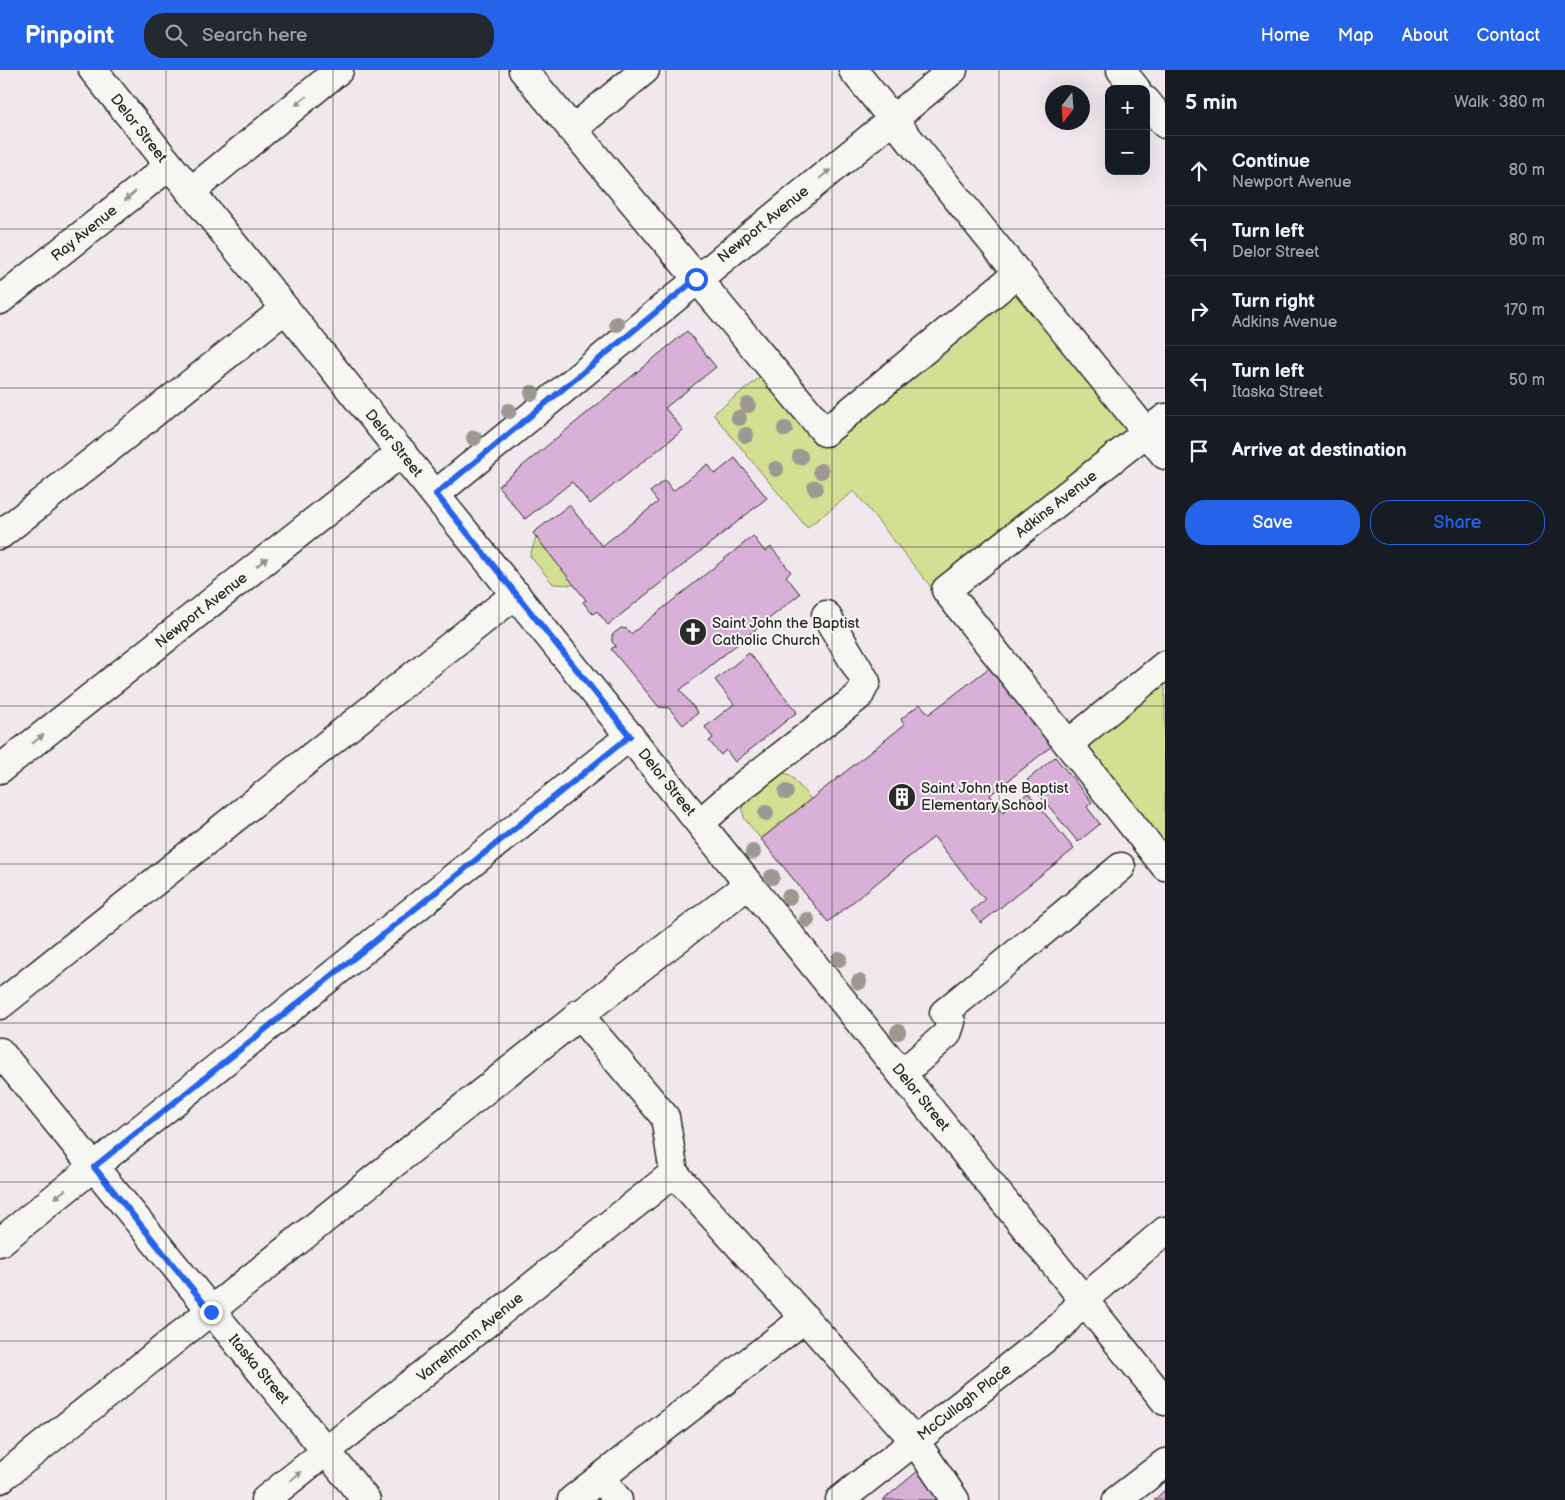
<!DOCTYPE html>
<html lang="en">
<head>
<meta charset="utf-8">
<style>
	body { margin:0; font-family:"Balsamiq Sans",sans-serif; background:#242831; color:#f1f3f6 }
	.controls { position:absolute; right:15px; top:15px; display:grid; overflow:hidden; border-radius:10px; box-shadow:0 5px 20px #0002 }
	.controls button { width:45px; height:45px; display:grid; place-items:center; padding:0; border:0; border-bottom:1px solid #363941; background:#171b24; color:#f1f3f6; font:25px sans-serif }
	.compass { position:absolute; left:1045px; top:15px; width:45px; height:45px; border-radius:50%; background:#171b24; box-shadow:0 5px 20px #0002; rotate:197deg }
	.stop { position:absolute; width:15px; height:15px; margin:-11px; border:4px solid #2563eb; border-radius:50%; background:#fff }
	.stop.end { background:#2563eb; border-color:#fff; box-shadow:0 1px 5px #0008 }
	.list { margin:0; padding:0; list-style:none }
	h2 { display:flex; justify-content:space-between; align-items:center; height:65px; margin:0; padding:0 20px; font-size:21px }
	h2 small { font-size:16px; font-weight:400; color:#9ea1a6 }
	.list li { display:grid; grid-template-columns:32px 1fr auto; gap:15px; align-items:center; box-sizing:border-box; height:70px; padding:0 20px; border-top:1px solid #363941 }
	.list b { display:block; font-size:19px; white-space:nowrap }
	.list p { margin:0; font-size:16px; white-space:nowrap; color:#9ea1a6 }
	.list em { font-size:16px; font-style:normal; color:#9ea1a6 }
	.actions { display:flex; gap:10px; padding:15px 20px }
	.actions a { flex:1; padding:11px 0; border:1px solid #2563eb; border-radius:20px; text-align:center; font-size:18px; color:#2563eb }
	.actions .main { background:#2563eb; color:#fff }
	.icon { flex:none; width:28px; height:28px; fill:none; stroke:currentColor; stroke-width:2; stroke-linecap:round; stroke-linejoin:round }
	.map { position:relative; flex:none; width:1165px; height:1430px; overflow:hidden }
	header { display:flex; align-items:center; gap:30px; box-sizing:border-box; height:70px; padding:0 25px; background:#2563eb; color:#fff }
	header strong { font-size:24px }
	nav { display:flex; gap:28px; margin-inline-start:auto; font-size:18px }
	.search { width:350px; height:45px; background:#242831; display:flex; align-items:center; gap:12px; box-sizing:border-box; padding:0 18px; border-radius:20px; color:#9ea1a6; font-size:19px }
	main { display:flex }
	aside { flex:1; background:#171b24 }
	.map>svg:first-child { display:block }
	.green { fill:#d3df92; stroke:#7f855e }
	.building { fill:#d9b0d7; stroke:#2b2b2b }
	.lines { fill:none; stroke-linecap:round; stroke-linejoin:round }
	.minor-casing { stroke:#2b2b2b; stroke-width:31 }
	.minor { stroke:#f6f6f2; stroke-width:28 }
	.tree { fill:#9b9991 }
	.oneway { fill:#90908e }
	.route { stroke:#2563eb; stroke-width:6 }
	.grid { fill:none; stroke:#2b2b2b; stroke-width:1; stroke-opacity:0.55 }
	.labels { text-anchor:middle; stroke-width:4; stroke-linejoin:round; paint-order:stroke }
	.street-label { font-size:15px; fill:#2b2b2b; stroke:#f6f6f2 }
	.poi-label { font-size:15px; fill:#2b2b2b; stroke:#f6f6f2; text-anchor:start }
</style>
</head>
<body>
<header>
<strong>Pinpoint</strong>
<div class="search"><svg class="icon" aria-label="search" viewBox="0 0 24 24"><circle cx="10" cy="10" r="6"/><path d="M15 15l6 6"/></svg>Search here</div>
<nav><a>Home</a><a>Map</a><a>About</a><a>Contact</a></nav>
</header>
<main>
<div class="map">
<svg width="1165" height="1430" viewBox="0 0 1165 1430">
	<rect width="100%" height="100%" fill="#f0e8ed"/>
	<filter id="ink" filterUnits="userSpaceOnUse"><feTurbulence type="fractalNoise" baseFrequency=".02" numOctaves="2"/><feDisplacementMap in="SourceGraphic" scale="10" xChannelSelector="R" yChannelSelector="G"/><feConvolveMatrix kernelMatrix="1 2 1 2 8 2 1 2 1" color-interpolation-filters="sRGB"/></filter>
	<g filter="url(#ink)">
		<!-- green -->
		<path class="green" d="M1014 221 1023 223 1128 355 1126 361 931 517 854 421 807 458 713 344 762 306 819 376Z
			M536 467 575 515 553 514 530 486Z
			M1165 606V785L1077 676Z
			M781 702 790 705 811 729 761 769 744 748 742 735 745 730Z"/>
		<!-- building -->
		<path class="building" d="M687 261 716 297 665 338 683 360 590 434 572 412 525 449 498 416Z
			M735 388 767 428 608 555 597 541 593 544 589 540 583 532 586 530 533 463 569 435 602 476 658 432 650 422 665 410 673 421 708 394 715 404Z
			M753 466 765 482 771 477 791 502 786 506 800 524 680 620 698 643 683 655 669 638 659 637 611 579 616 576 612 572V565L621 558 627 559 631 564Z
			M749 583 797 642 735 692 726 680 721 685 709 671 713 668 705 657 734 634 715 610Z
			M989 598 1053 675 990 725 1003 742 1028 723 1074 779 981 853 971 841 985 830 934 767 828 852 761 769 904 655 901 649 920 634 929 644Z
			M1055 687 1092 732 1087 737 1100 754 1078 772 1027 710Z
			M919 1400 945 1430H883Z
			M1165 1420V1430H1154Z"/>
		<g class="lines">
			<defs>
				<path id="minor" d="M93 0 1165 1331
					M523 0 825 362 1018 203
					M853 0 1165 385
					M1121 0 1136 19
					M1146 31 1165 54
					M572 60 645 0
					M190 122 339 0
					M0 230 169 96
					M1165 348 946 520 1165 796
					M436 424 953 0
					M0 465 285 239
					M1068 674 1165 595
					M0 699 402 382
					M700 753 740 718 859 626 866 612 826 545
					M0 935 516 524
					M578 944 665 1047 674 1103 915 1371 955 1430
					M0 982 366 1430
					M902 1004 947 964 951 952 944 943 1121 797
					M0 1172 630 666
					M601 1408 618 1430
					M0 1409C250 1212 495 1007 749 814
					M265 1430 674 1103
					M572 1430 805 1248
					M840 1430 1062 1255 1083 1230 1165 1161
					M1117 1430 1165 1393"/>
			</defs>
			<!-- minor casing -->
			<use href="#minor" class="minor-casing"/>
			<!-- minor -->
			<use href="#minor" class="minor"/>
		</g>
		<!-- trees -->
		<g class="tree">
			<circle cx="617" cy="254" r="8"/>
			<circle cx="532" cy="323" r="8"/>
			<circle cx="748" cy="335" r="8"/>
			<circle cx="509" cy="341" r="8"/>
			<circle cx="739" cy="348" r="8"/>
			<circle cx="785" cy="359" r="8"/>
			<circle cx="746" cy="365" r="8"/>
			<circle cx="474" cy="368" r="8"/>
			<circle cx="800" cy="387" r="8"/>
			<circle cx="776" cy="399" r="8"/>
			<circle cx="821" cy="401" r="8"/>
			<circle cx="815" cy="418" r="8"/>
			<circle cx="786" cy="722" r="8"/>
			<circle cx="766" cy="743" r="8"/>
			<circle cx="753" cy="782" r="8"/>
			<circle cx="772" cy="807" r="8"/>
			<circle cx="789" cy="827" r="8"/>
			<circle cx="807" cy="850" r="8"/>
			<circle cx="839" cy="889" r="8"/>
			<circle cx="859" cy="912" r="8"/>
			<circle cx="898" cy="962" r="8"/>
		</g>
		<!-- one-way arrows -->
		<defs><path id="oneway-solid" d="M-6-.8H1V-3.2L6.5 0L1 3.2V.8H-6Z" transform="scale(1.25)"/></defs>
		<g class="oneway">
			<use href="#oneway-solid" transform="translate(301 31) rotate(141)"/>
			<use href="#oneway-solid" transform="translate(825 104) rotate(-39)"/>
			<use href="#oneway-solid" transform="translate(130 126) rotate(141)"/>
			<use href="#oneway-solid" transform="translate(262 492) rotate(-38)"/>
			<use href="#oneway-solid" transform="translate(38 669) rotate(-38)"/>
			<use href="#oneway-solid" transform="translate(60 1124) rotate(141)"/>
			<use href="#oneway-solid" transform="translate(296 1406) rotate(-38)"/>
		</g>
	</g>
	<g class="lines" filter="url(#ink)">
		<!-- route -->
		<path class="route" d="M211 1242 94 1097 630 666 436 424 696 209"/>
	</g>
	<!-- grid -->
	<path class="grid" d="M166 0V1430M333 0V1430M499 0V1430M666 0V1430M832 0V1430M999 0V1430M0 159H1165M0 318H1165M0 477H1165M0 636H1165M0 794H1165M0 953H1165M0 1112H1165M0 1271H1165"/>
	<!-- icons -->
	<defs>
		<symbol id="church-disc" viewBox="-11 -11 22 22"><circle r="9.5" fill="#2b2b2b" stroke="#f6f6f2"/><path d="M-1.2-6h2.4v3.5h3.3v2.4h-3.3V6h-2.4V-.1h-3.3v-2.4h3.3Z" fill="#fff"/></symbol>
		<symbol id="building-disc" viewBox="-11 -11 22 22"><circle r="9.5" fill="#2b2b2b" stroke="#f6f6f2"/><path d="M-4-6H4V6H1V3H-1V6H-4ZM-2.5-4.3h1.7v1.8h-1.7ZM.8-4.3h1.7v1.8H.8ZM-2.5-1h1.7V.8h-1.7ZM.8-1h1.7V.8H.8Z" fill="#fff"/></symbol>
	</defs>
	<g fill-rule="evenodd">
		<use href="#church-disc" x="677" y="546" width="32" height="32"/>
		<use href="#building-disc" x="886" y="711" width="32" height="32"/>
	</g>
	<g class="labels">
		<!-- street labels -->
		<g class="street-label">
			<text transform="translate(139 58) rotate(52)" y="5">Delor Street</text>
			<text transform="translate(763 154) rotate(-39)" y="5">Newport Avenue</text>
			<text transform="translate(84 163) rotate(-39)" y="5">Ray Avenue</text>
			<text transform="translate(394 373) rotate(51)" y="5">Delor Street</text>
			<text transform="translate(1056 434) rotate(-38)" y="5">Adkins Avenue</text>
			<text transform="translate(201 540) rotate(-38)" y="5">Newport Avenue</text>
			<text transform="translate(667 712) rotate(51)" y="5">Delor Street</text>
			<text transform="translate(921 1027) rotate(51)" y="5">Delor Street</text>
			<text transform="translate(470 1267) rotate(-39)" y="5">Varrelmann Avenue</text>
			<text transform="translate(259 1299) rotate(50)" y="5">Itaska Street</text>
			<text transform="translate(964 1332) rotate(-38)" y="5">McCullagh Place</text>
		</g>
		<!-- poi labels -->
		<g class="poi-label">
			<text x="712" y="558">Saint John the Baptist<tspan x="712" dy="17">Catholic Church</tspan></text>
			<text x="921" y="723">Saint John the Baptist<tspan x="921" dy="17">Elementary School</tspan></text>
		</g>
	</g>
</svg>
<div class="controls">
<button>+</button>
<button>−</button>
</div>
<svg class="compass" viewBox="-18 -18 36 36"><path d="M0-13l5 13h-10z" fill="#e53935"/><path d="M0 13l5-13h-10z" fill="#9ea1a6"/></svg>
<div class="stop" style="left:696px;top:209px"></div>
<div class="stop end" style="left:211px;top:1242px"></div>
</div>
<aside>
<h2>5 min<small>Walk · 380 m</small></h2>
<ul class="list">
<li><svg class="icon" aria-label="ahead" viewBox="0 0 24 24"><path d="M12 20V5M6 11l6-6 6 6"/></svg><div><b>Continue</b><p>Newport Avenue</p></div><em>80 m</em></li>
<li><svg class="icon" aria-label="left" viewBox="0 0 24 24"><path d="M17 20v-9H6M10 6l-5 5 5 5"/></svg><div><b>Turn left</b><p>Delor Street</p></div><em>80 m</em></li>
<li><svg class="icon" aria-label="right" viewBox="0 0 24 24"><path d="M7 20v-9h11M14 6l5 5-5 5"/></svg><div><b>Turn right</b><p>Adkins Avenue</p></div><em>170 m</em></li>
<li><svg class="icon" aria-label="left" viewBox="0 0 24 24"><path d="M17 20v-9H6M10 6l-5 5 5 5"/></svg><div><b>Turn left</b><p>Itaska Street</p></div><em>50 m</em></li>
<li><svg class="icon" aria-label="arrive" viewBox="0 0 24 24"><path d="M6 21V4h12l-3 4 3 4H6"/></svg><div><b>Arrive at destination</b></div></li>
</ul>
<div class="actions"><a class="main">Save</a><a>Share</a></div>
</aside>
</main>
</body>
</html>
